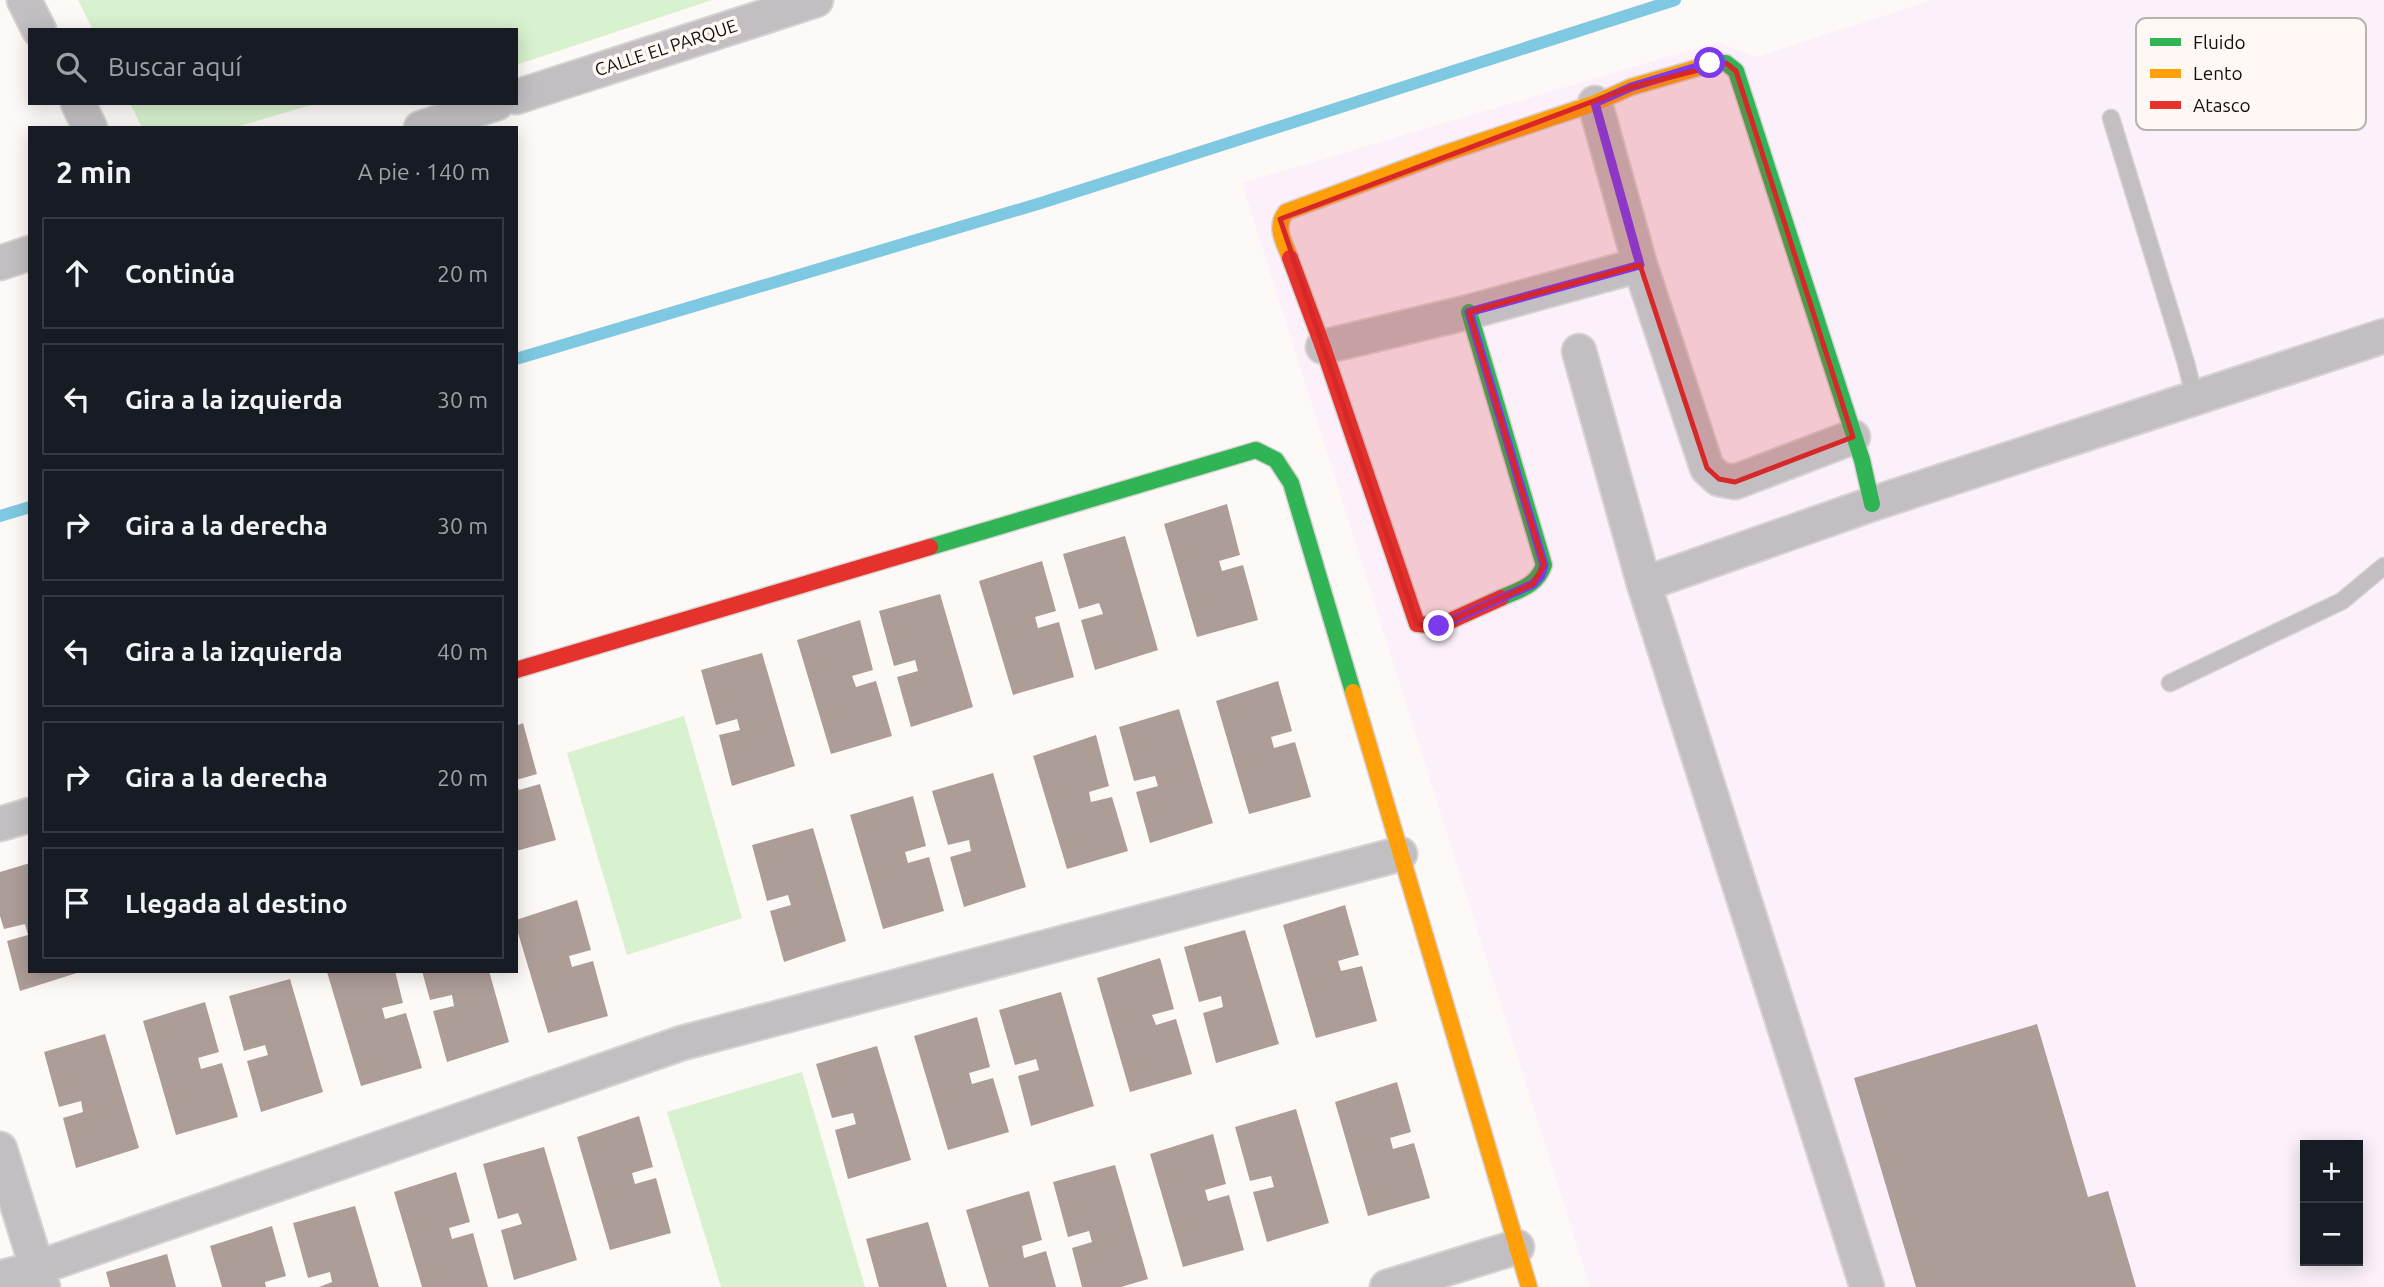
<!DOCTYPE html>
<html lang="es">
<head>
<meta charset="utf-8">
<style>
	body { margin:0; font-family:Ubuntu,sans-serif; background:#242831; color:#f1f3f6 }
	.controls { position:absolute; right:21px; bottom:21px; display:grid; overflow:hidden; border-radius:0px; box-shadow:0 4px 18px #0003 }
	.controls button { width:63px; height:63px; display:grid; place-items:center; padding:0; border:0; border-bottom:2px solid #363941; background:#171b24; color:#f1f3f6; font:35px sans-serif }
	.stop { position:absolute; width:21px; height:21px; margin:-16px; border:5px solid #7c3aed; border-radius:50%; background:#fff }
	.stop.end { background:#7c3aed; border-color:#fff; box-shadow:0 2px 7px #0008 }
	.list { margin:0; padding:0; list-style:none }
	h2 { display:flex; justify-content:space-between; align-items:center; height:91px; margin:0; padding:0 28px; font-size:30px }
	h2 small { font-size:23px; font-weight:400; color:#9ea1a6 }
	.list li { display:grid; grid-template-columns:46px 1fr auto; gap:21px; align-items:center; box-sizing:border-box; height:112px; margin:0 14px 14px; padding:0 14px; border:2px solid #363941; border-radius:0px }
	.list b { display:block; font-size:26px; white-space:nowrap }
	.list em { font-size:23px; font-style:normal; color:#9ea1a6 }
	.icon { flex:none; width:38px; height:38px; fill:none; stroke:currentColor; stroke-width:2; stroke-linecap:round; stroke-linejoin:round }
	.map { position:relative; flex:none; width:2384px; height:1287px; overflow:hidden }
	.search { position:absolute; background:#171b24; box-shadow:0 4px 18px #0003; left:28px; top:28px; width:490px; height:77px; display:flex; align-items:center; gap:18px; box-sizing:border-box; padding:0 24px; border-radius:0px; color:#9ea1a6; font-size:26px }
	.panel { position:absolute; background:#171b24; box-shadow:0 4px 18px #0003; left:28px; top:126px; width:490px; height:847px; border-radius:0px }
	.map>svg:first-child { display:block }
	.industrial { fill:#fcf1fa; fill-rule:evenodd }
	.green { fill:#d8f1ce }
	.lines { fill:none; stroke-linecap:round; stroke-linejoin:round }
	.stream { stroke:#7ec8e1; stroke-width:12 }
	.building { fill:#ad9d97 }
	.lane-casing { stroke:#d7d3d2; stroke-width:19 }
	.street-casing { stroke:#d7d3d2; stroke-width:37 }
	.fast-casing { stroke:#d7d3d2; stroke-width:19 }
	.slow-casing { stroke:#d7d3d2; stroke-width:19 }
	.jam-casing { stroke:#d7d3d2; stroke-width:19 }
	.lane { stroke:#c2bec1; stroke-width:16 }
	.street { stroke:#c2bec1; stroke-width:33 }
	.fast { stroke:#30b455; stroke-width:16 }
	.slow { stroke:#ff9f0a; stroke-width:16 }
	.jam { stroke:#e5322d; stroke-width:16 }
	.route { stroke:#7c3aed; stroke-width:9 }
	.marked { fill:#d62828; fill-opacity:0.2; stroke:#d62828; stroke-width:5; stroke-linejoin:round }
	.labels { text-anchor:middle; stroke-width:7; stroke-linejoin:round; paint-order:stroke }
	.street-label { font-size:18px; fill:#170d08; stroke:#fff8f5 }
	.key { fill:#fff8f5; stroke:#b9b2ae; stroke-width:2 }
	.key-label { font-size:19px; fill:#170d08 }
</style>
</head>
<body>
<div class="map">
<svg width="2384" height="1287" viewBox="0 0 2384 1287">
	<rect width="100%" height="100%" fill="#fdf9f7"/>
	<!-- industrial -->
	<path class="industrial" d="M1932 0H2384V1287H1590L1242 183 1717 42 1756 57ZM2305 1145H2358V1261H2305Z"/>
	<!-- green -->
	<path class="green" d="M78 0H712L516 65V30H93Z
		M130 103H318L233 128H142Z
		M684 716 742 918 627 955 567 753Z
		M802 1072 865 1287H721L667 1112Z"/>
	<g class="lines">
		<!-- stream -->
		<path class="stream" d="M516 359 1041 203 1675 0
			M0 516 30 507"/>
	</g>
	<!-- building -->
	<path class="building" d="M1227 504 1240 555 1219 561 1222 571 1243 565 1258 620 1197 637 1164 524Z
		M1125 536 1158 650 1095 670 1081 620 1103 614 1099 603 1079 609 1063 554Z
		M1042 561 1056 611 1035 617 1038 628 1059 622 1074 677 1013 695 979 581Z
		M940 594 973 707 911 727 897 677 918 671 915 660 894 666 879 611Z
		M860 620 873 670 852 676 856 687 876 681 892 736 831 754 797 640Z
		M762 653 795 766 732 786 719 735 740 730 737 719 716 725 701 670Z
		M1278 681 1292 731 1271 737 1274 748 1295 742 1311 797 1249 814 1216 701Z
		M1179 709 1213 823 1150 843 1136 792 1158 786 1155 776 1134 781 1119 727Z
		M523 723 537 774 516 780V726Z
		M1096 735 1109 786 1089 792 1091 802 1112 797 1128 851 1067 869 1033 756Z
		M993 773 1026 887 964 907 950 857 971 851 969 840 948 845 932 791Z
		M516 783 519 790 540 784 556 840 516 851Z
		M913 796 926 846 905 852 908 863 929 857 944 911 883 929 850 815Z
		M813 828 846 941 784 962 770 911 791 905 788 895 767 901 752 845Z
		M30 863V971L80 972 20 991 7 941 28 935 25 924 4 929 0 916V872Z
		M577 900 591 950 569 956 572 967 593 961 608 1016 548 1033 516 926V920Z
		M1345 905 1359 955 1338 961 1341 971 1362 966 1377 1021 1316 1038 1283 925Z
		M1245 930 1279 1044 1216 1063 1203 1013 1223 1007 1221 996 1199 1002 1184 947Z
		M1160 958 1174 1009 1152 1015 1156 1025 1176 1019 1192 1074 1130 1092 1097 978Z
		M330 971H395L403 1003 382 1008 385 1019 406 1013 422 1068 361 1086 327 972Z
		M422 971H489L509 1042 447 1062 433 1011 454 1006 452 995 430 1000Z
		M290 979 323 1092 261 1112 247 1061 268 1055 265 1045 244 1051 229 996Z
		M1061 992 1094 1106 1031 1126 1018 1076 1039 1070 1036 1059 1015 1065 999 1010Z
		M205 1002 219 1052 198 1058 201 1069 222 1063 238 1117 176 1135 143 1021Z
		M977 1017 990 1067 969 1073 972 1084 993 1078 1009 1132 948 1150 914 1036Z
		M2037 1024 2088 1197 2108 1191 2136 1287H1916L1854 1078Z
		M105 1034 139 1148 76 1168 63 1118 83 1112 81 1101 59 1107 44 1052Z
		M877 1046 911 1160 848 1179 835 1130 856 1124 853 1113 832 1118 816 1064Z
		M1397 1082 1411 1132 1390 1138 1393 1149 1414 1143 1430 1198 1368 1216 1335 1102Z
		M1296 1109 1329 1223 1267 1242 1253 1192 1274 1187 1271 1176 1250 1181 1235 1127Z
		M639 1116 653 1167 632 1173 635 1184 656 1178 671 1233 610 1250 577 1137Z
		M1213 1134 1226 1184 1205 1190 1208 1201 1229 1195 1244 1250 1183 1267 1150 1154Z
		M544 1147 577 1260 514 1280 501 1230 522 1224 518 1213 498 1219 483 1164Z
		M1115 1165 1148 1279 1121 1287H1082L1072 1248 1092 1242 1089 1231 1068 1237 1053 1182Z
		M456 1172 470 1222 449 1228 452 1239 473 1233 488 1287H422L394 1192Z
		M1029 1191 1042 1240 1022 1246 1024 1258 1046 1251 1056 1287H989L966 1210Z
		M355 1206 379 1287H319L332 1282 330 1272 308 1278 293 1223Z
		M928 1222 947 1287H879L866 1239Z
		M272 1226 286 1276 265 1282 266 1287H222L210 1246Z
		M167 1254 176 1287H110L106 1272Z"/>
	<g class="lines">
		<defs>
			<path id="lane" d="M2111 118 2186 363 2195 399
				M2170 683 2342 601 2384 566"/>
			<path id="street" d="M24 0 39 30
				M516 97 816 0
				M78 103 90 128
				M1595 103 1640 265 1707 468 1719 479 1735 482 1853 437
				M421 128 497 103
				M0 263 30 253
				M1323 347 1469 312 1640 265
				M1579 351 1644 584
				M0 824 30 815
				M0 1149 43 1287
				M0 1278 37 1268 682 1043 1400 854
				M1387 1287 1517 1247
				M1867 1287 1644 584 1872 504 2384 336"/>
			<path id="fast" d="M1714 63H1726L1736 71 1862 460 1872 504
				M1469 312 1544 565C1537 586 1519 590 1501 598
				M930 547 1256 450 1276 460 1291 483 1353 692"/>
			<path id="slow" d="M1290 258C1284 242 1274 227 1286 212L1440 155 1595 103 1631 87 1714 63
				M1353 692 1529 1287"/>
			<path id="jam" d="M1290 258 1323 347 1417 624 1439 626 1501 598
				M516 670 930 547"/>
		</defs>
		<!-- lane casing -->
		<use href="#lane" class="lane-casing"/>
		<!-- street casing -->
		<use href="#street" class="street-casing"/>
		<!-- fast casing -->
		<use href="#fast" class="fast-casing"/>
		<!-- slow casing -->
		<use href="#slow" class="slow-casing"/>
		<!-- jam casing -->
		<use href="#jam" class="jam-casing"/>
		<!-- lane -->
		<use href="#lane" class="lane"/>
		<!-- street -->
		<use href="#street" class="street"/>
		<!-- fast -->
		<use href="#fast" class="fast"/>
		<!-- slow -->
		<use href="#slow" class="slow"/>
		<!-- jam -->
		<use href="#jam" class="jam"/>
	</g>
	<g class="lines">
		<!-- route -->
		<path class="route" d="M1439 626 1533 584 1541 575 1544 565 1469 312 1640 265 1595 103 1631 87 1710 63"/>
	</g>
	<!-- marked area -->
	<path class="marked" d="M1726 63 1736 71 1853 437 1735 482 1719 479 1707 468 1640 265 1469 312 1544 565 1533 584 1439 626 1417 624 1280 219 1631 87Z"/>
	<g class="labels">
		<!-- street labels -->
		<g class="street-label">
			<text transform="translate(666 48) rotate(-18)" y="6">CALLE EL PARQUE</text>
		</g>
	</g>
	<!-- legend -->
	<rect x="2136" y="18" width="230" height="112" rx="10" class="key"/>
	<rect x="2150" y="38" width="31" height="8" fill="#30b455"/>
	<rect x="2150" y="69" width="31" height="9" fill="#ff9f0a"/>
	<rect x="2150" y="101" width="31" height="8" fill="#e5322d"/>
	<g class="key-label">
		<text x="2193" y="49">Fluido</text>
		<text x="2193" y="80">Lento</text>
		<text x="2193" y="112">Atasco</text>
	</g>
</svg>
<div class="controls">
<button>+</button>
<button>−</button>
</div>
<div class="stop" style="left:1710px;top:63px"></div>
<div class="stop end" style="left:1439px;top:626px"></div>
<div class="search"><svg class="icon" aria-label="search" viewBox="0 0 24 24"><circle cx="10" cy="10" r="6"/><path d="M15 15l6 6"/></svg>Buscar aquí</div>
<section class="panel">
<h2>2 min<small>A pie · 140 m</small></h2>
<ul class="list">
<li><svg class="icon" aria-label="ahead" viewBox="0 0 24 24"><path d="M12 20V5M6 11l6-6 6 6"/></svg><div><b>Continúa</b></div><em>20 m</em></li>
<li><svg class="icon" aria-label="left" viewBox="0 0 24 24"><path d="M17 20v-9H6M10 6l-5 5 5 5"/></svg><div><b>Gira a la izquierda</b></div><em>30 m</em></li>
<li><svg class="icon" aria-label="right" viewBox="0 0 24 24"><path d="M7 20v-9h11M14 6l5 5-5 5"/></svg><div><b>Gira a la derecha</b></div><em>30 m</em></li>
<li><svg class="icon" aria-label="left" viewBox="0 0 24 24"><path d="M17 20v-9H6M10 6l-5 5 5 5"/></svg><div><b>Gira a la izquierda</b></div><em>40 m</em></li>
<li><svg class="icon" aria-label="right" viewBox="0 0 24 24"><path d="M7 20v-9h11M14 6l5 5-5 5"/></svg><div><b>Gira a la derecha</b></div><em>20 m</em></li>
<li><svg class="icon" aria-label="arrive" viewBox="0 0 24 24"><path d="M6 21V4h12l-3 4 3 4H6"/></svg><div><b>Llegada al destino</b></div></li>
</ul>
</section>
</div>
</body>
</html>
